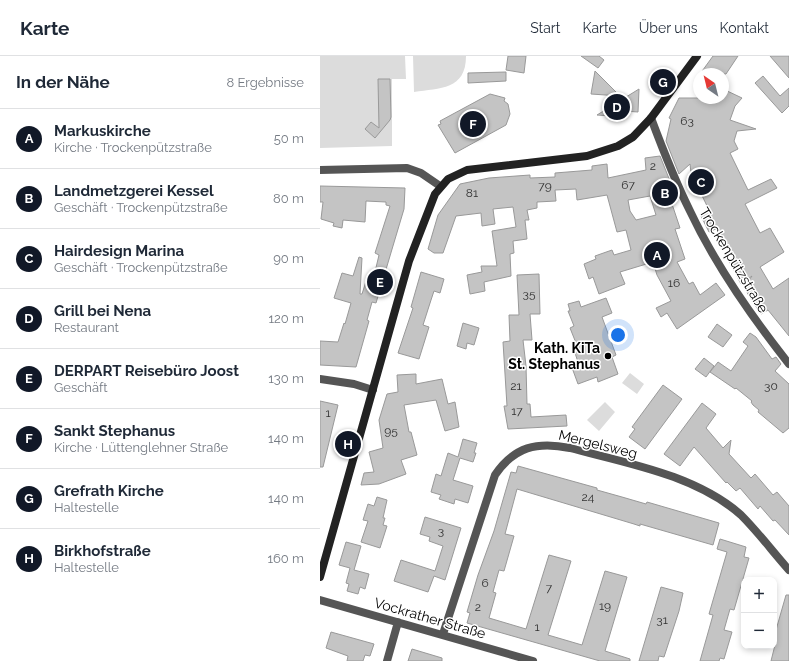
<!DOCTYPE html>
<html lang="de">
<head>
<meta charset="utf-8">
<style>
	body { margin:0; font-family:Raleway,sans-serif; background:#f2f2f3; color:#1f2937 }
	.controls { position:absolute; right:12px; bottom:12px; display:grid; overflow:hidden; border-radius:8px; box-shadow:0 2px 6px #0003 }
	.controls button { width:36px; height:36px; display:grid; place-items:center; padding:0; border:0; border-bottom:1px solid #e0e1e3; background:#fff; color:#1f2937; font:20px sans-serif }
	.compass { position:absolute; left:373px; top:12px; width:36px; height:36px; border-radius:50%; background:#fff; box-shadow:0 2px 6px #0003; rotate:325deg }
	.you { position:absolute; left:298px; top:279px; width:14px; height:14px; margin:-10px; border:3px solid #fff; border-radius:50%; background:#1a73e8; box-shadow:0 0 0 6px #1a73e833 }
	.badge { display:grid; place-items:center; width:26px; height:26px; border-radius:50%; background:#111827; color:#fff; font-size:13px; font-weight:700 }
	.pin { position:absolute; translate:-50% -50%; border:2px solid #fff; box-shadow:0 1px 4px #0006 }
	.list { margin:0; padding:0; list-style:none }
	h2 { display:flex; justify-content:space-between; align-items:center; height:52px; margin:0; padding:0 16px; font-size:17px }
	h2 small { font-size:13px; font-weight:400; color:#747a83 }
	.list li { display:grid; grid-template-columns:26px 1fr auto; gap:12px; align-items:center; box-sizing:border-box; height:60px; padding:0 16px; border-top:1px solid #e0e1e3 }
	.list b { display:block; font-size:15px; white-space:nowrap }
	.list p { margin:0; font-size:13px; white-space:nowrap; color:#747a83 }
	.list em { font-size:13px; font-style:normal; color:#747a83 }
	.map { position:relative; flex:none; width:469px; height:605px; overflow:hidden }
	header { display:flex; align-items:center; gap:24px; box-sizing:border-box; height:56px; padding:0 20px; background:#fff; border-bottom:1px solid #e0e1e3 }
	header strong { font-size:19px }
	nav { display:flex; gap:22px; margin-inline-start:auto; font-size:14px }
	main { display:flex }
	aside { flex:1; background:#fff }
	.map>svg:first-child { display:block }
	.green { fill:#dcdcdc }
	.building { fill:#c4c4c4; stroke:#999; fill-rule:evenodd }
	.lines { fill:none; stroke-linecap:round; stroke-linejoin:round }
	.street { stroke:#555; stroke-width:8 }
	.secondary { stroke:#222; stroke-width:8 }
	.poi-dot { fill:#000; stroke:#fff; stroke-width:1.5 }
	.labels { text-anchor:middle; stroke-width:3; stroke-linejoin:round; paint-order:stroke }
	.number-label { font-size:12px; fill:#313131 }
	.street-label { font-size:14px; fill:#000; stroke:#fff }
	.poi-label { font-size:14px; font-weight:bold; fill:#000; stroke:#fff; text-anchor:end }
</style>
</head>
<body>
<header>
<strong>Karte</strong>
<nav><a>Start</a><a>Karte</a><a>Über uns</a><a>Kontakt</a></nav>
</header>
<main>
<aside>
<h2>In der Nähe<small>8 Ergebnisse</small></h2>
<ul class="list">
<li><span class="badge">A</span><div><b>Markuskirche</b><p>Kirche · Trockenpützstraße</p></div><em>50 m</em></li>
<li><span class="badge">B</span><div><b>Landmetzgerei Kessel</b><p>Geschäft · Trockenpützstraße</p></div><em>80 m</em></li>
<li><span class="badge">C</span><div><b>Hairdesign Marina</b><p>Geschäft · Trockenpützstraße</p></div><em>90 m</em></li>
<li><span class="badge">D</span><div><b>Grill bei Nena</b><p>Restaurant</p></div><em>120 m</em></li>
<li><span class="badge">E</span><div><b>DERPART Reisebüro Joost</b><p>Geschäft</p></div><em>130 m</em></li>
<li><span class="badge">F</span><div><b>Sankt Stephanus</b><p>Kirche · Lüttenglehner Straße</p></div><em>140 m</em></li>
<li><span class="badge">G</span><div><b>Grefrath Kirche</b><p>Haltestelle</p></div><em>140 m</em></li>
<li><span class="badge">H</span><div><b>Birkhofstraße</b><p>Haltestelle</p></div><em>160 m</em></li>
</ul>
</aside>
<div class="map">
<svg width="469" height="605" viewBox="0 0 469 605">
	<rect width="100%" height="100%" fill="#fff"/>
	<!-- green -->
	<path class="green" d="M0 0H85L86 23H72V90L0 92Z
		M93 0H146C146 34 120 32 94 36Z
		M310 317 324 328 317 338 302 327Z
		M285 346 295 356 279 375 267 364Z"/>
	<!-- building -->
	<path class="building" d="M188 0H206L204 17 186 14Z
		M261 0H279L284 4 278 12Z
		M393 0H418L406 18H380Z
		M450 0H469V22Z
		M275 15 300 40 271 38Z
		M186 16V25L148 27V17Z
		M443 20 460 40 469 32V50L462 57 435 27Z
		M58 23H70L71 61 70 64 55 82 45 73 51 66 59 72Z
		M319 33 318 56 304 55V61L277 59Z
		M403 33 422 42 415 50 410 64 436 73 417 75 414 85 418 93 410 97 428 134 451 123 457 132 425 148 440 177 450 172 464 196 440 211 453 233 469 222V280L448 254 441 258 432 245 424 231 432 220 421 228 409 205 414 203 398 172 389 176 380 158 389 154 371 117 370 108 359 118 346 85 351 63 349 62 359 42H403Z
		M170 38 185 42 184 45 188 48 190 58 186 69 135 97 118 69 121 68 120 65Z
		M340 100 350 125 345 127 360 172 355 173 365 203 357 206 369 228 373 226 380 239 396 227 405 239 357 273 347 257 341 261 336 252 351 245 337 219 333 206 300 216 305 228 279 238 273 221 269 223 264 208 276 203 275 200 292 194 294 199 311 194 306 174 297 176 287 139 257 144 256 133 235 134 236 145 217 146V152L207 154 209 164H205L207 183 193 185 194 197 190 198 191 220 164 226 165 235 150 238 147 219 162 216 161 210H177L172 175 196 171 193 151 173 153 175 168 162 170 161 157 136 160 123 197H114L108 193 118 159 140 128 169 122 210 119V122L235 121V117L272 114V110L287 108 288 122 326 114 325 102ZM330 140 336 159 316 164 310 155 308 144Z
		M0 130 85 132 84 153 56 247 52 246 47 264 49 265 36 311 0 309V285L18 286 24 267 25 268 31 247 14 242 22 217 33 220 39 201 42 202 40 238H42L48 219 54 220 59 199 55 197 70 150 66 149V146L46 145 45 166 23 164 22 172 13 170 14 167 1 163 3 146H0Z
		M101 216 124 223 120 237 114 235 111 244 103 269 109 271 99 303 78 297 93 252 91 251Z
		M219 218 220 258H210L212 284H203L206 310 207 348H210L211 361 246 359 247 370 188 373 184 350H187L183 286 190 285 189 259H199L197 219Z
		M286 242 292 257 282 261 296 299 292 301 298 318 278 326 277 321 258 328 251 309 258 306 252 288 256 287 250 272 254 270 248 255H250L248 248 259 245 261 251Z
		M143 267 159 272 154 289 147 287 146 293 137 290Z
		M397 268 412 279 403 291 388 281Z
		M430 277 436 281 452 303 456 301 461 308 455 315 469 328V372L463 377 438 356 439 354 433 349 431 346 432 345 416 332 415 333 390 316 398 306 411 315 428 290 423 286Z
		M384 302 394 310 386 321 375 313Z
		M96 318V328L122 323 128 348 135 346 139 371 125 375 116 344 84 349 89 376H91L97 399 81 404 86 418 59 428 41 429 44 417 54 416 49 396 63 392 59 364 67 338 78 336 77 319Z
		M343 329 362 343 325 393 309 381 315 373 312 371Z
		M0 345 18 349 3 411H0Z
		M382 347 396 358 386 372 403 392 411 384 409 398 431 422 435 418 453 439 457 436 469 450V479L455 464 453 465 440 450 438 453 420 432 416 435 407 426 406 427 374 391 360 410 344 398Z
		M143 383 157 387 154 397H156L153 406 140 402 133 424 153 430 148 447 135 443 134 448 119 443 121 439 111 436 116 418 121 420 128 397 138 401Z
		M198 410 277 432V434L302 441 326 448 327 446 399 467 393 489 320 468V470L314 468 197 433 185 478 194 480 184 515 179 514 173 536 176 537 169 562 206 573 229 499 251 505 228 579 262 589 285 515 307 521 285 595 310 603V605H280L147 567 150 557 147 556 158 519 174 475 191 416 196 417Z
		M57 441 67 444 63 462H65L63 469 67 470 60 492 41 486 48 465 43 464 48 448 54 450Z
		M105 461 141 472 125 524 114 520 108 536 74 525 81 504 115 515 123 490 109 485 110 481 100 478Z
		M400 483 426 491 424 501 429 502 414 554 410 553 404 574 412 576 404 603 400 602 399 605H380L393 559 389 558 407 496 397 493Z
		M26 486 41 490 34 514 49 518 45 533 40 531 38 538 27 535 29 528 26 527 30 512 19 509Z
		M341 531 363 537 359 555 344 601 339 600 338 605H319Z
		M466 539H469V605H451L456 585 454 584V581Z
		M11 576 54 588 50 600 45 599 43 605H27L28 600 6 592Z
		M92 593 122 602V605H88Z"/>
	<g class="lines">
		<!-- street -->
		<path class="street" d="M331 62C343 94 355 125 370 155 396 210 431 260 469 308
			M0 114 87 112 101 117 120 130
			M0 323 34 328 53 334
			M0 544 213 605
			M123 578 175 419C194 391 217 385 250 392 306 407 376 419 421 459 438 476 453 496 469 514
			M67 605 78 566"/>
		<!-- secondary -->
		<path class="secondary" d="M0 521 89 205 115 138 128 123 147 114 267 100 298 90 313 81 331 62 377 0"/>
	</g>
	<!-- markers -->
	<circle class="poi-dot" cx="288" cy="300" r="4"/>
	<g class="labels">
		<!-- number labels -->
		<g class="number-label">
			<text x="367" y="69">63</text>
			<text x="333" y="114">2</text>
			<text x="308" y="133">67</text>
			<text x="225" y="134">79</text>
			<text x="152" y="141">81</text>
			<text x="354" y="231">16</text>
			<text x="209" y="242">35</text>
			<text x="196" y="334">21</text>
			<text x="451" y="334">30</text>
			<text x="197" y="359">17</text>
			<text x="8" y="361">1</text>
			<text x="71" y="379">95</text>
			<text x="268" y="445">24</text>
			<text x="121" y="479">3</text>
			<text x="165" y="531">6</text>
			<text x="229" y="536">7</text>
			<text x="285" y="554">19</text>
			<text x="158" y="555">2</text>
			<text x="342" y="568">31</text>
			<text x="217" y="575">1</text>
		</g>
		<!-- street labels -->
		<g class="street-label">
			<text transform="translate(414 204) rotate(59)" y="5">Trockenpützstraße</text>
			<text transform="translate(278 388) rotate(14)" y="5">Mergelsweg</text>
			<text transform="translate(110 562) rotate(16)" y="5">Vockrather Straße</text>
		</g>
		<!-- poi labels -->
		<g class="poi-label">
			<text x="280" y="297">Kath. KiTa<tspan x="280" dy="16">St. Stephanus</tspan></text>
		</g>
	</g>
</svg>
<div class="controls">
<button>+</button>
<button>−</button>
</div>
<svg class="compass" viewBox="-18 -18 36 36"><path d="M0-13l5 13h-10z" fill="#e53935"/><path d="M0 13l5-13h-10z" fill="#747a83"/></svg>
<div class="you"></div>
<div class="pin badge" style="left:337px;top:199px">A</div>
<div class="pin badge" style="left:345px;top:137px">B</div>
<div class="pin badge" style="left:381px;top:126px">C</div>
<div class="pin badge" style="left:297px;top:51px">D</div>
<div class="pin badge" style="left:60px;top:226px">E</div>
<div class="pin badge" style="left:153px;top:68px">F</div>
<div class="pin badge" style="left:343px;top:26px">G</div>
<div class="pin badge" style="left:28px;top:388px">H</div>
</div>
</main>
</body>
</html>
